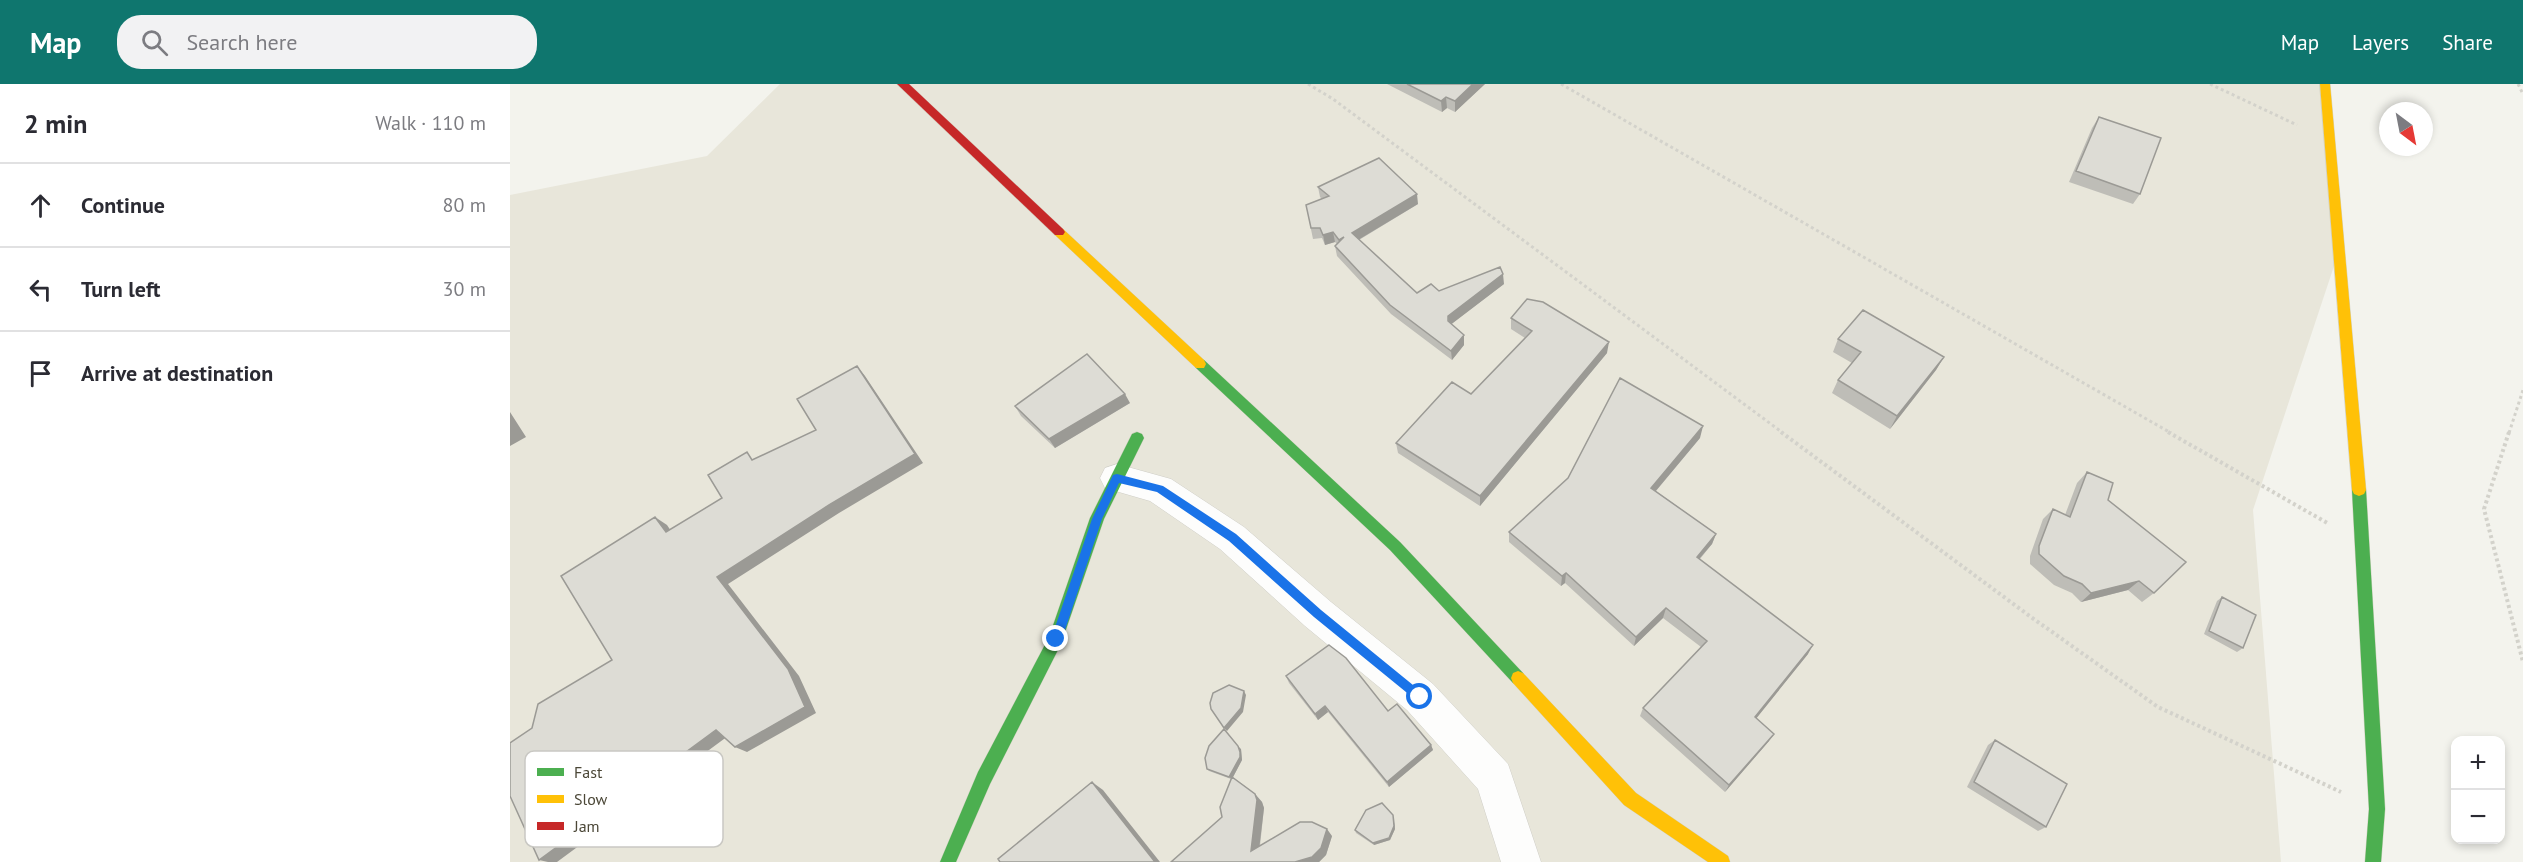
<!DOCTYPE html>
<html lang="en">
<head>
<meta charset="utf-8">
<style>
	body { margin:0; font-family:"PT Sans",sans-serif; background:#f2f2f3; color:#2b2b33 }
	.controls { position:absolute; right:18px; bottom:18px; display:grid; overflow:hidden; border-radius:12px; box-shadow:0 3px 9px #0003 }
	.controls button { width:54px; height:54px; display:grid; place-items:center; padding:0; border:0; border-bottom:2px solid #e1e1e2; background:#fff; color:#2b2b33; font:30px sans-serif }
	.compass { position:absolute; left:1869px; top:18px; width:54px; height:54px; border-radius:50%; background:#fff; box-shadow:0 3px 9px #0003; rotate:148deg }
	.stop { position:absolute; width:18px; height:18px; margin:-14px; border:4px solid #1a73e8; border-radius:50%; background:#fff }
	.stop.end { background:#1a73e8; border-color:#fff; box-shadow:0 2px 6px #0008 }
	.list { margin:0; padding:0; list-style:none }
	h2 { display:flex; justify-content:space-between; align-items:center; height:78px; margin:0; padding:0 24px; font-size:26px }
	h2 small { font-size:20px; font-weight:400; color:#7c7c81 }
	.list li { display:grid; grid-template-columns:39px 1fr auto; gap:18px; align-items:center; box-sizing:border-box; height:84px; padding:0 24px; border-top:2px solid #e1e1e2 }
	.list b { display:block; font-size:22px; white-space:nowrap }
	.list em { font-size:20px; font-style:normal; color:#7c7c81 }
	.icon { flex:none; width:33px; height:33px; fill:none; stroke:currentColor; stroke-width:2; stroke-linecap:round; stroke-linejoin:round }
	.map { position:relative; flex:none; width:2013px; height:778px; overflow:hidden }
	header { display:flex; align-items:center; gap:36px; box-sizing:border-box; height:84px; padding:0 30px; background:#0f766e; color:#fff }
	header strong { font-size:28px }
	nav { display:flex; gap:33px; margin-inline-start:auto; font-size:21px }
	.search { width:420px; height:54px; background:#f2f2f3; display:flex; align-items:center; gap:15px; box-sizing:border-box; padding:0 21px; border-radius:24px; color:#7c7c81; font-size:22px }
	main { display:flex }
	aside { flex:1; background:#fff }
	.map>svg:first-child { display:block }
	.residential { fill:#e8e6da }
	.lines { fill:none; stroke-linecap:round; stroke-linejoin:round }
	.street-casing { stroke:#cfcec7; stroke-width:1 }
	.fast-casing { stroke:#d3d2c3; stroke-width:1 }
	.slow-casing { stroke:#d3d2c3; stroke-width:1 }
	.jam-casing { stroke:#d3d2c3; stroke-width:1 }
	.path-far1 { stroke:#d3d2cb; stroke-width:3; stroke-dasharray:3 3; stroke-linecap:butt }
	.path { stroke:#d3d2cb; stroke-width:4; stroke-dasharray:3 3; stroke-linecap:butt }
	.street { fill:#fdfdfc; fill-rule:evenodd }
	.fast { fill:#4caf50; fill-rule:evenodd }
	.slow { fill:#ffc107; fill-rule:evenodd }
	.jam { fill:#c62828; fill-rule:evenodd }
	.wall { fill:#bebdb7 }
	.shaded-wall { fill:#9b9a95 }
	.building { fill:#dddcd5; stroke:#9b9a95; stroke-width:1.5 }
	.route { fill:#1a73e8 }
	.key { fill:#fff; stroke:#c9c8c3; stroke-width:1.5 }
	.key-label { font-size:16px; fill:#4b4737 }
</style>
</head>
<body>
<header>
<strong>Map</strong>
<div class="search"><svg class="icon" aria-label="search" viewBox="0 0 24 24"><circle cx="10" cy="10" r="6"/><path d="M15 15l6 6"/></svg>Search here</div>
<nav><a>Map</a><a>Layers</a><a>Share</a></nav>
</header>
<main>
<aside>
<h2>2 min<small>Walk · 110 m</small></h2>
<ul class="list">
<li><svg class="icon" aria-label="ahead" viewBox="0 0 24 24"><path d="M12 20V5M6 11l6-6 6 6"/></svg><div><b>Continue</b></div><em>80 m</em></li>
<li><svg class="icon" aria-label="left" viewBox="0 0 24 24"><path d="M17 20v-9H6M10 6l-5 5 5 5"/></svg><div><b>Turn left</b></div><em>30 m</em></li>
<li><svg class="icon" aria-label="arrive" viewBox="0 0 24 24"><path d="M6 21V4h12l-3 4 3 4H6"/></svg><div><b>Arrive at destination</b></div></li>
</ul>
</aside>
<div class="map">
<svg width="2013" height="778" viewBox="0 0 2013 778">
	<rect width="100%" height="100%" fill="#f3f3ed"/>
	<!-- residential -->
	<path class="residential" d="M270 0H1815L1829 167 1743 426 1771 778H0V111L197 72Z"/>
	<g class="lines">
		<defs>
			<path id="street" d="M607 380 661 395 734 443 821 518 923 600 998 680 1031 778H991L968 705 897 626 795 542 710 465 640 417 595 404 590 394 595 384Z"/>
			<path id="fast" d="M690 275 694 276 890 458 1013 589 1015 594 1013 599 1008 601 1003 599 880 466 686 284 684 280Z
				M627 348 632 350 634 354 594 435 551 560 480 700 446 778H430L468 688 539 553 580 434 622 350Z
				M1849 400 1854 402 1856 406 1875 725 1871 778H1855L1859 725 1842 406 1844 402Z"/>
			<path id="slow" d="M1810 0H1820L1856 406 1854 410 1849 412 1844 410 1842 406Z
				M549 144 553 145 694 276 696 280 694 284H686L545 151 543 148 545 145Z
				M1008 587 1013 589 1126 709 1218 772 1220 778H1198L1114 721 1003 599 1001 594 1003 589Z"/>
			<path id="jam" d="M387 0H399L553 145 555 148 553 151H545Z"/>
		</defs>
		<!-- street casing -->
		<use href="#street" class="street-casing"/>
		<!-- fast casing -->
		<use href="#fast" class="fast-casing"/>
		<!-- slow casing -->
		<use href="#slow" class="slow-casing"/>
		<!-- jam casing -->
		<use href="#jam" class="jam-casing"/>
		<!-- path-far1 -->
		<path class="path-far1" d="M798 0 823 15 1273 349
			M1051 0 1661 349
			M1700 0 1787 41
			M2008 0 2013 10
			M1999 349 2013 306"/>
		<!-- path -->
		<path class="path" d="M1271 348 1521 533 1648 623 1831 708
			M1658 348 1819 440
			M1999 348 1974 425 2013 578"/>
		<!-- street -->
		<use href="#street" class="street"/>
		<!-- fast -->
		<use href="#fast" class="fast"/>
		<!-- slow -->
		<use href="#slow" class="slow"/>
		<!-- jam -->
		<use href="#jam" class="jam"/>
	</g>
	<!-- wall -->
	<path class="wall" d="M877 0H975L945 28 937 24 932 28Z
		M1589 33 1630 110 1623 120 1559 98 1582 44Z
		M808 103 908 120 849 156 907 209 994 200 941 240 954 251V261L942 276 881 230 827 172 825 162 827 160 825 158 815 161 812 154 803 155 796 121 812 115 810 113Z
		M1001 234 1097 269 970 422 888 369 886 359 961 310 1015 254 1001 245Z
		M1328 255 1434 273 1426 286 1380 345 1322 309 1328 296 1342 279 1323 268Z
		M620 319 545 364 511 332 505 322Z
		M1190 354 1146 407 1206 450 1202 460 1190 475 1298 570 1246 634 1259 657 1215 708 1130 632 1133 624 1191 563 1153 534 1124 562 1055 499 1051 502 999 458V448Z
		M1577 388 1598 416 1644 509 1632 518 1618 506 1571 518 1562 509 1544 501 1520 480V472L1533 435 1543 425 1555 431 1567 399Z
		M1712 513 1733 564 1727 568 1694 550 1707 517Z
		M776 592 878 627 921 661 923 666 879 703 818 628 808 636 779 599Z
		M1485 656 1536 743 1528 747 1457 703 1478 661Z
		M731 665 732 676 723 693 745 710 752 718 754 724 750 762 822 752 816 771 809 778H661L712 733 721 695 699 687 697 685Z
		M884 733 885 745 880 756 864 761 846 749 845 746Z"/>
	<!-- shaded-wall -->
	<path class="shaded-wall" d="M963 0H975L945 28V17Z
		M936 13 937 24 932 28 931 17Z
		M907 110 908 120 843 159 842 149Z
		M823 148 825 158 815 161 813 151Z
		M993 190 994 200 939 242 938 232Z
		M954 251V261L942 276 941 267Z
		M1099 258 1097 269 970 422V412Z
		M1434 273 1426 286 1380 345 1387 332Z
		M347 282 355 292 413 379 329 429 218 500 289 592 306 629 237 668 225 663 207 493 319 421Z
		M615 310 620 319 545 364 539 355Z
		M0 328 16 353 0 362Z
		M1193 342 1190 354 1139 415 1141 404Z
		M145 433 157 441 167 456 156 448Z
		M1206 450 1202 460 1183 482 1187 473Z
		M1056 489 1055 499 1051 502 1052 492Z
		M1629 497 1618 506 1571 518 1581 509Z
		M1156 524 1153 534 1124 562 1126 553Z
		M1303 561 1298 570 1241 641 1245 633Z
		M734 607 736 611 733 628 717 647 714 644Z
		M815 622 818 628 808 636 805 630Z
		M206 646 218 652 47 778H38L29 776Z
		M1264 650 1259 657 1215 708 1219 701Z
		M921 661 923 666 879 703 877 698Z
		M728 662 731 665 732 676 722 695 719 693Z
		M582 698 593 706 650 778H645Z
		M745 710 752 718 754 724 748 774 741 767Z
		M883 731 885 745 880 756 864 761 863 759Z
		M817 745 822 752 816 771 809 778H785Z"/>
	<!-- building -->
	<path class="building" d="M897 0H963L945 17 936 13 931 17Z
		M1589 33 1651 54 1630 110 1566 87Z
		M869 74 907 110 842 149 907 209 921 200 929 207 990 183 993 190 938 232V237L954 251 941 267 880 221 825 162 834 153 829 156 823 148 813 151 810 144H801L796 121 819 112 808 103Z
		M1017 215 1033 218 1099 258 970 412 886 359 942 298 961 310 1022 247 1001 234Z
		M1353 226 1434 273 1387 332 1328 296 1351 268 1328 255Z
		M577 270 615 310 539 355 505 322Z
		M347 282 405 370 319 421 207 493 278 585 295 623 225 663 206 646 29 776 0 712V659L22 644 28 620 102 576 51 492 145 433 156 448 212 414 198 391 237 368 242 376 306 346 287 315Z
		M1110 294 1193 342 1141 404 1206 450 1187 473 1303 561 1245 633 1264 650 1219 701 1133 624 1197 557 1156 524 1126 553 1056 489 1052 492 999 448 1058 394Z
		M1577 388 1603 399 1598 416 1676 478 1644 509 1629 497 1581 509 1572 500 1554 492 1529 470V462L1543 425 1560 433Z
		M1712 513 1746 531 1733 564 1699 547Z
		M819 561 836 574 878 627 887 620 921 661 877 698 815 622 805 630 776 592Z
		M719 601 734 607 731 624 714 644 701 625 700 619 703 609Z
		M714 645 728 662 730 668V673L719 693 697 685 695 674 699 662Z
		M1485 656 1557 700 1536 743 1464 698Z
		M722 693 745 710 747 716 741 767 790 738H802L817 745 811 764 802 773 785 778H661L712 733 710 723Z
		M582 698 645 778H490L488 775Z
		M872 719 883 731 884 742 879 754 863 759 845 746 856 726Z"/>
	<!-- route -->
	<path class="route" d="M607 390 653 402 726 450 811 526 914 610V617H907L804 533 719 457 647 408 609 399 592 435 552 555 550 558H543L541 555 582 435 603 391Z"/>
	<!-- legend -->
	<rect x="15" y="667" width="198" height="96" rx="9" class="key"/>
	<rect x="27" y="684" width="27" height="8" fill="#4caf50"/>
	<rect x="27" y="711" width="27" height="8" fill="#ffc107"/>
	<rect x="27" y="738" width="27" height="8" fill="#c62828"/>
	<g class="key-label">
		<text x="64" y="694">Fast</text>
		<text x="64" y="721">Slow</text>
		<text x="64" y="748">Jam</text>
	</g>
</svg>
<div class="controls">
<button>+</button>
<button>−</button>
</div>
<svg class="compass" viewBox="-18 -18 36 36"><path d="M0-13l5 13h-10z" fill="#e53935"/><path d="M0 13l5-13h-10z" fill="#7c7c81"/></svg>
<div class="stop" style="left:910px;top:613px"></div>
<div class="stop end" style="left:546px;top:555px"></div>
</div>
</main>
</body>
</html>
